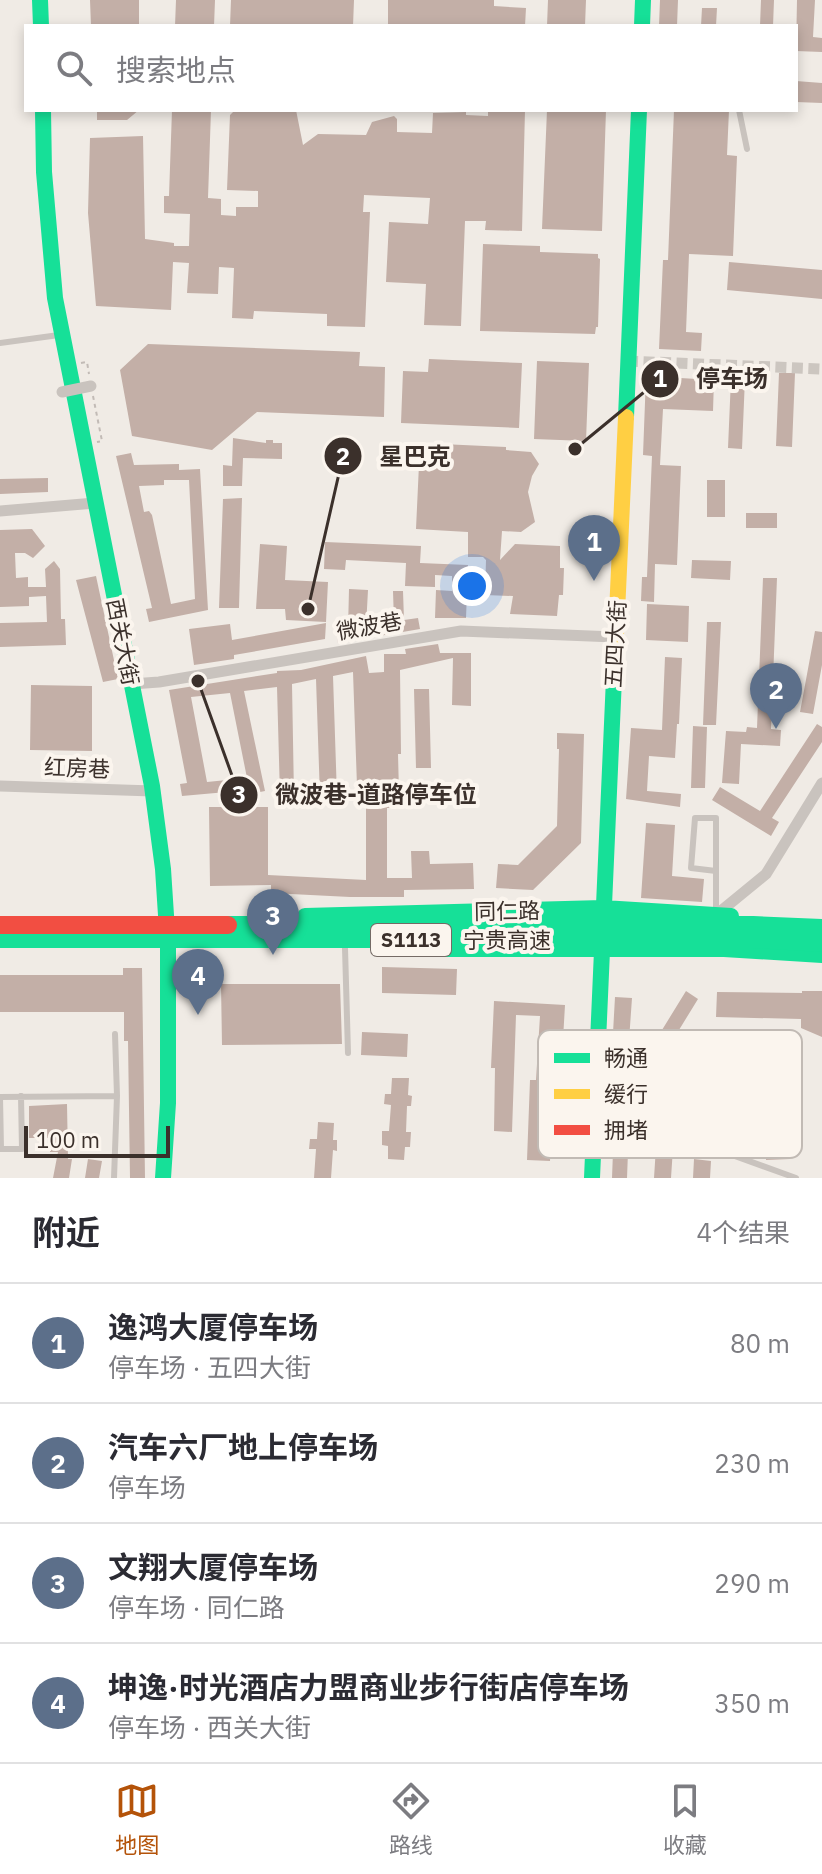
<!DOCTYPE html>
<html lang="zh">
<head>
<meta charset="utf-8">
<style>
	body { margin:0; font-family:"IBM Plex Sans","Noto Sans SC",sans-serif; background:#f2f2f3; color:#2b2b33 }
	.scale { position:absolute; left:24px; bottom:20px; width:146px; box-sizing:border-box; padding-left:8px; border:4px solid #3b302b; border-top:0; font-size:22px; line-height:28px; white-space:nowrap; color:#3b302b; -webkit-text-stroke:6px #fbf5ee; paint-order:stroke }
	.you { position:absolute; left:472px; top:586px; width:28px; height:28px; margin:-20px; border:6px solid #fff; border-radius:50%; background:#1a73e8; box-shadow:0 0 0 12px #1a73e833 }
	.badge { display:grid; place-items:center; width:52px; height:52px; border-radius:50%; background:#b45309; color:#fff; font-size:26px; font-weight:700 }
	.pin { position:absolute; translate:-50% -66px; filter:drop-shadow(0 2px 4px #0008) }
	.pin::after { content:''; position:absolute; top:42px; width:28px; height:24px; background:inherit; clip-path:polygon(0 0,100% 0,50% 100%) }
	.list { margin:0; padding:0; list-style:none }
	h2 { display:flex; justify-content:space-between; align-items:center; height:104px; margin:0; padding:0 32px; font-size:34px }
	h2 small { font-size:26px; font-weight:400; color:#7c7c81 }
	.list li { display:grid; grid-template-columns:52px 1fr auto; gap:24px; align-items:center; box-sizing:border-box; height:120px; padding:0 32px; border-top:2px solid #e1e1e2 }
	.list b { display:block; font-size:30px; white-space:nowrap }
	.list p { margin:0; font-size:26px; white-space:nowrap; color:#7c7c81 }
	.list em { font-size:26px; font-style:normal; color:#7c7c81 }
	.icon { flex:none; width:44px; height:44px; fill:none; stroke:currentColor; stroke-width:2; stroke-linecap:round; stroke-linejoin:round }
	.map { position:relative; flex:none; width:822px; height:1178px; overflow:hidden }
	.search { position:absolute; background:#fff; box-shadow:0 4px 12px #0003; left:24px; right:24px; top:24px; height:88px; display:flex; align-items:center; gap:20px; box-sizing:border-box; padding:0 28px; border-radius:0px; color:#7c7c81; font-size:30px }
	.sheet { height:584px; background:#fff }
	nav { display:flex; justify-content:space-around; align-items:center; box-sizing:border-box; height:112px; border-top:2px solid #e1e1e2; background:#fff; font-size:22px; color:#7c7c81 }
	nav a { display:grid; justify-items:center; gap:4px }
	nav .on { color:#b45309 }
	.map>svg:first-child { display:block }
	.building { fill:#c3afa7; fill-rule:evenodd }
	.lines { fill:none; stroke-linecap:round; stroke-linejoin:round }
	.street-tunnel { stroke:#ccc6c0; stroke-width:11; stroke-dasharray:11 5.5; stroke-linecap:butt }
	.path { stroke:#c2bbb6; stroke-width:2; stroke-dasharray:4 4; stroke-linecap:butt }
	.lane { stroke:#c9c3be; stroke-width:6 }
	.street { stroke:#c9c3be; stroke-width:11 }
	.fast { stroke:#16e098; stroke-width:16 }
	.slow { stroke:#ffcf43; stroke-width:16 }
	.street-bridge { stroke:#c9c3be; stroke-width:11 }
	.fast-bridge { stroke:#16e098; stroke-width:18 }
	.jam-bridge { stroke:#f24e42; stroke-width:18 }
	.labels { text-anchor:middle; stroke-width:8; stroke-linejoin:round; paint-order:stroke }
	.shield { fill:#fbf5ee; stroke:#756b66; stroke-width:2 }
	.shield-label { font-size:20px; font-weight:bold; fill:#3b302b }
	.street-label { font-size:22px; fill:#3b302b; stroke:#fbf5ee }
	.key { fill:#fbf5ee; stroke:#c1bab4; stroke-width:2 }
	.key-label { font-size:22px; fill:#3b302b }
	.leader { fill:none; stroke:#3b302b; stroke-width:3 }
	.callout-dot { fill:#3b302b; stroke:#fbf5ee; stroke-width:3 }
	.mark-label { font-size:24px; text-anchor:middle; font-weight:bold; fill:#fff }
	.callout-label { font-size:24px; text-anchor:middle; font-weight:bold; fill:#3b302b; stroke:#fbf5ee; stroke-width:8; stroke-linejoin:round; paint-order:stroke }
</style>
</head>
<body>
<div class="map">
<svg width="822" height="1178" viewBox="0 0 822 1178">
	<rect width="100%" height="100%" fill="#f0ebe5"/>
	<!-- building -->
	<path class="building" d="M90 0H139V26H91Z
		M176 0H215L214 26H175Z
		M231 0H354L353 26H230Z
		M388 0H494V6L526 8 525 26H388Z
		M548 0H586L585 26H547Z
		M660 0H678L677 26H659Z
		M761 0H774L773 26H760Z
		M797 0H815L813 37 822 38V52L796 51Z
		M702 8H717L716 26H701Z
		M796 81 822 83V103L796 102Z
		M97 110H139L127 120H97Z
		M172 110H211L208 198 221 199V215L236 216V207H258V191L227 190 230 115 235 110H296L303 145 318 134 366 135 372 122 394 116 397 119V132L432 133 433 113 466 112V115L488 116V110H525L522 231 485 230 486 221H465L461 326 424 325 426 284 386 282 389 222 428 224 430 198 364 195 363 212H370L365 327 327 326V314L254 311 253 319 232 318 234 268 219 267 218 294 187 293 189 263 173 262 171 310 96 306 88 213 90 138 143 136 145 239 174 243V246H189L190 214 164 213V196H169Z
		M547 110H606L602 231 542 229Z
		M674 110H729L727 155 737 156 733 256 689 254 686 332 702 333 701 351 659 349 663 260H668Z
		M483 244 540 246V252L598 254V258L600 259 598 327H596L595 334 480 331Z
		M729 262 822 270V299L727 290Z
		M148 344 360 352 359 366 385 367 384 417 257 412 212 450 132 436 120 370Z
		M429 359 522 363 519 428 401 423 403 371 428 372Z
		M537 361 589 363 586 441 534 439Z
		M779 373H795L792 447 776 446Z
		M646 376 714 380 713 411 663 409 660 465 681 466 677 565 655 564 654 602 641 601 642 577H647L652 456 643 455Z
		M731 378H745L742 449 728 448Z
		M233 438 266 443V440H273V443H282V459L243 458 242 486H223V465L232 466Z
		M420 443 506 447V450L531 452 539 464 532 476 528 492 535 522 521 532 502 531 500 560 515 544 560 546V568H564L563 595H559L557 616 510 614 513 596 485 595 486 560 483 557H468V532L416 529Z
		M131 453 134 465 179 464V470L200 469 208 610 149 622 146 609 152 608 116 456ZM164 480H189L195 599 171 604 152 515 149 511 144 512 139 486 164 485Z
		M48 478V492L0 494V479Z
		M707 480H725V517H707Z
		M242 498 239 608H219L223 499Z
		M746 513H777V528H746Z
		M32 529 45 546 33 558 25 553H15L16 578 28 577V587H46L45 569 54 561 60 569 61 619H65L66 645 0 647V623L47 622 46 596 29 597V606L0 607V530Z
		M325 542 421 546 420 563 468 565 466 618H435L436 590 452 591V576L435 575V587L405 586 406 563 346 560 345 570 324 569Z
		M260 544 287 546 285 580 328 582 326 622 286 620 285 609H256Z
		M692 560 731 561 730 580 691 578Z
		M96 576 118 679 103 682 76 580Z
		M763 578H777L771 729 781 730 780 746 741 744 739 784 722 783 726 731 746 732 747 727 757 728Z
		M349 589 368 590 366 627 394 622 393 591H403L404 620 418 618 420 629 338 643 336 632 348 630Z
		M647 604 689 606 688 642 646 640Z
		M707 622H721L716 725H703Z
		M326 623 325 639 234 655V659L194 665 189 629 230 624 232 640Z
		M815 631 822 632V665L813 714 800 712Z
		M438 644 440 653H471V706L452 705 453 658 400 670 401 754H398L399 792H404V808H387V878H412L411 851H429L430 864 473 863 474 889 404 890V897H350L271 893V885L210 886 209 807H268V875L366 880V786H357L353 672 333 676 337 796 320 797 316 679 292 684 294 796H280L277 687 244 691 265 791 250 794 249 790 182 796 180 784 187 783 169 690 277 673V671L301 670 366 656 369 673 384 672V654H406L405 649ZM230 693 247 778 207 782 191 697Z
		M665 657 682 658 679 724H677L675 758 649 756 647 791 681 794 680 807 626 799 631 728 662 730Z
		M31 685 92 686V751L30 750Z
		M414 689H429L431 768H416Z
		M817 724 822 727V742L772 818 779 822 771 836 712 800 720 787 760 811Z
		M693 726 707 727 705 788H691Z
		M557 733 584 734 581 843 533 890 496 888 498 864 518 865 557 826 559 749H557Z
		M646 823 675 825 672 876 704 879 702 902 641 898Z
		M382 967 457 969 456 995 382 993Z
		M123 968H142L145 1178H130L128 1041H124V1012H0V975H123Z
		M221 984H340L342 1044 222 1045Z
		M686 991 698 999 655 1069H638Z
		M802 991H822V1037L801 1028V1019L716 1017 717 992 802 993Z
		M615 997 632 998 627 1069H611Z
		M494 1001 565 1005 561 1074 553 1073 550 1161 527 1160 530 1080H536L540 1016 516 1015 512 1132 494 1131 495 1068H491Z
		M362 1032 408 1034 407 1057 361 1055Z
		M774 1069H788L790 1159 766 1160V1149H758V1118H770V1101H757V1076H774Z
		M392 1078H409L408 1095 412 1096 411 1106H407L406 1132H411L410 1147H405L404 1160 388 1159V1146L382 1145V1131H389L391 1105 384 1104 385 1094H391Z
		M631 1081H651L650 1101 630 1100 627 1178H612L615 1099H620Z
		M67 1104 68 1159H72L69 1178H53L58 1152H50V1138H29V1106Z
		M318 1122 334 1123 333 1140H337V1151L333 1150 331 1178H314L316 1149H309L310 1139H317Z
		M656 1147 673 1148 671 1178H654Z
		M88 1159 102 1161 99 1178H85Z
		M694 1159 711 1161 710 1178H693Z"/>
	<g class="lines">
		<!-- street-tunnel -->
		<path class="street-tunnel" d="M627 361 822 369"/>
		<!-- path -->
		<path class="path" d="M81 363 87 362 89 374
			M93 396 102 441 97 442"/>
		<!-- lane -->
		<path class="lane" d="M739 110 747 149
			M0 343 59 335
			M716 912V818H695L691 868 716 871
			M345 948 348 1053
			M600 1075H657L655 1123 663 1130 796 1178
			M21 1096 22 1149H1L0 1097 117 1096 115 1034
			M114 1178 117 1096"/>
		<!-- street -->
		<path class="street" d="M0 511 95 503
			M132 684 159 682 461 631 615 637
			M0 786 153 791
			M716 915 766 874 822 783"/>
		<!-- fast -->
		<path class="fast" d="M40 0 41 26
			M642 26 643 0
			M43 110 44 172 55 298 152 786 163 869 168 946V1103L163 1178
			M626 417 639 110
			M305 916 603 908 731 916
			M399 949H724L822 955
			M592 1178 614 678"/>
		<!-- slow -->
		<path class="slow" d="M614 678 626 417"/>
		<!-- street-bridge -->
		<path class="street-bridge" d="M62 392 91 386"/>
		<!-- fast-bridge -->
		<path class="fast-bridge" d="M228 925H753L822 928
			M0 939H753L822 943"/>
		<!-- jam-bridge -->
		<path class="jam-bridge" d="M0 925H228"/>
	</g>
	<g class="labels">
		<!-- shield labels -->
		<rect class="shield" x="371" y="924" width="80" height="32" rx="6"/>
		<g class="shield-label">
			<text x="411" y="947">S1113</text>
		</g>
		<!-- street labels -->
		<g class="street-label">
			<text transform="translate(369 626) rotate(-10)" y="8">微波巷</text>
			<text transform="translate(123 642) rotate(79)" y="8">西关大街</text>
			<text transform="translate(615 644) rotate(-87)" y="8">五四大街</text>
			<text transform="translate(77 768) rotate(2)" y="8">红房巷</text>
			<text transform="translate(507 911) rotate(-1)" y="8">同仁路</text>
			<text x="507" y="948">宁贵高速</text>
		</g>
	</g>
	<!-- legend -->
	<rect x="538" y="1030" width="264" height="128" rx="12" class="key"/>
	<rect x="554" y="1053" width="36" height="10" fill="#16e098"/>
	<rect x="554" y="1089" width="36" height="10" fill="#ffcf43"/>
	<rect x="554" y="1125" width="36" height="10" fill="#f24e42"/>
	<g class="key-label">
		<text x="604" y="1066">畅通</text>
		<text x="604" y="1102">缓行</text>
		<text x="604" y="1138">拥堵</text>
	</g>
	<!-- callouts -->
	<path class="leader" d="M575 449L660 379M308 609L343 456M198 681L239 795"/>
	<g class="callout-dot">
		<circle cx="575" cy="449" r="8"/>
		<circle cx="308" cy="609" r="8"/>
		<circle cx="198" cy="681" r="8"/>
		<circle cx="660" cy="379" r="20"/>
		<circle cx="343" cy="456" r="20"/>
		<circle cx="239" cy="795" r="20"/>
	</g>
	<g class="mark-label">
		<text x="660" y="387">1</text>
		<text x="343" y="465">2</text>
		<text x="239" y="803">3</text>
	</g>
	<g class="callout-label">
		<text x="732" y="387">停车场</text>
		<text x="415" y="465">星巴克</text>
		<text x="376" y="803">微波巷-道路停车位</text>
	</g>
</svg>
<div class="scale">100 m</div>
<div class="you"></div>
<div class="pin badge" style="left:594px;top:581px;background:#5c6f8a">1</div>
<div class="pin badge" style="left:776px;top:729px;background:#5c6f8a">2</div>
<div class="pin badge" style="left:273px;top:955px;background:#5c6f8a">3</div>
<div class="pin badge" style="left:198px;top:1015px;background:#5c6f8a">4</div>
<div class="search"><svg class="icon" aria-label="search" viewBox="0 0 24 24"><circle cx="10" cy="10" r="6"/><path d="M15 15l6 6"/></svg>搜索地点</div>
</div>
<section class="sheet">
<h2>附近<small>4个结果</small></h2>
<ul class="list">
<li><span class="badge" style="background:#5c6f8a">1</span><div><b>逸鸿大厦停车场</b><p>停车场 · 五四大街</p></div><em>80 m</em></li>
<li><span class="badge" style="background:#5c6f8a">2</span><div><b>汽车六厂地上停车场</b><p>停车场</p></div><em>230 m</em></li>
<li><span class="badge" style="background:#5c6f8a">3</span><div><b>文翔大厦停车场</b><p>停车场 · 同仁路</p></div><em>290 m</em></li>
<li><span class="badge" style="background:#5c6f8a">4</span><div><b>坤逸·时光酒店力盟商业步行街店停车场</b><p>停车场 · 西关大街</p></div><em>350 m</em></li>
</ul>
</section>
<nav>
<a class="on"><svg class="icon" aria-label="map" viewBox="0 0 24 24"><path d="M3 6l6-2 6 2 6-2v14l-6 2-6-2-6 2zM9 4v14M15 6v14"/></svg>地图</a>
<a><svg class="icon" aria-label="directions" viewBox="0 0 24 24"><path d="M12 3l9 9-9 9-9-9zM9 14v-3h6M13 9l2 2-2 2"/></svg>路线</a>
<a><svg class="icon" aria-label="saved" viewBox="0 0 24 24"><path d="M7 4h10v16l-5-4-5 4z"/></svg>收藏</a>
</nav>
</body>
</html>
